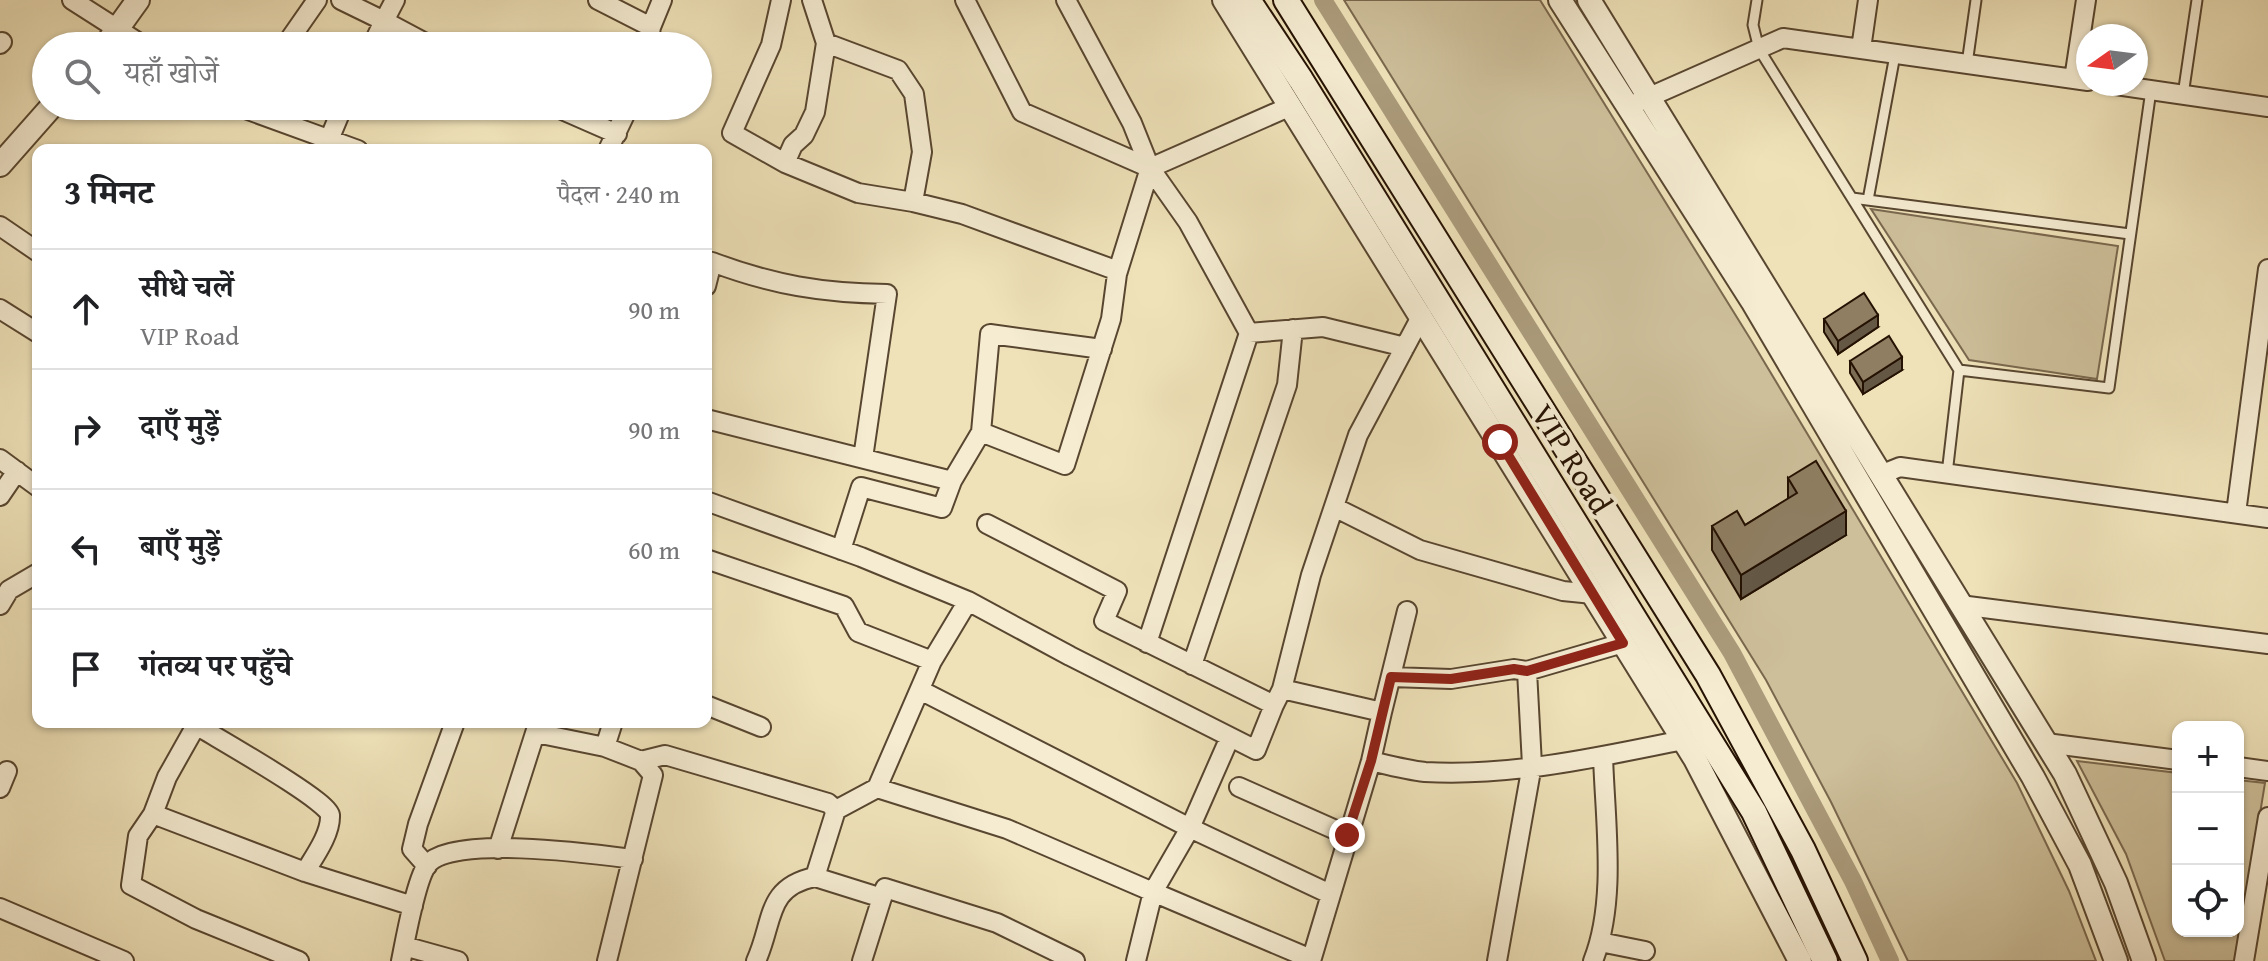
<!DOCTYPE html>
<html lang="hi">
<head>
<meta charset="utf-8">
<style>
	body { margin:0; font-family:"Gentium Book Plus","Noto Serif Devanagari",serif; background:#f2f2f2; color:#202124 }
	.controls { position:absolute; right:24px; bottom:24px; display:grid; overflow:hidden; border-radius:16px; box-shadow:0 2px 6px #0004 }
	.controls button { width:72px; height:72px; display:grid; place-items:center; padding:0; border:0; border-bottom:2px solid #e0e0e0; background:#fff; color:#202124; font:40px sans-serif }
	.compass { position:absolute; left:2076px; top:24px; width:72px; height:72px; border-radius:50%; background:#fff; box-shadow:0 2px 6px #0004; rotate:256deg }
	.stop { position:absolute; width:24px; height:24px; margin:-18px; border:6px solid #8f2418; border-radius:50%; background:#fff }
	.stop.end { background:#8f2418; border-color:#fff; box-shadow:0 2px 8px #0008 }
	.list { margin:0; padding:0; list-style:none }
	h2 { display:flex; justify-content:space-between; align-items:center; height:104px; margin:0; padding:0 32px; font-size:34px }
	h2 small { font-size:26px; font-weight:400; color:#757577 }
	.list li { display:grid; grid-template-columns:52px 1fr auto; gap:24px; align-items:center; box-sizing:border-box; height:120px; padding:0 32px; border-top:2px solid #e0e0e0 }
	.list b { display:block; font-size:30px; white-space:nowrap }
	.list p { margin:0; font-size:26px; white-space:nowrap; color:#757577 }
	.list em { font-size:26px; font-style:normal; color:#757577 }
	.icon { flex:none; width:44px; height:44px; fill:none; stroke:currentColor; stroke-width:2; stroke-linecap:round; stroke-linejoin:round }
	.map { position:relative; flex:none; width:2268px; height:961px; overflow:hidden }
	.search { position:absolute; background:#fff; box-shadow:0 2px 6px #0004; left:32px; top:32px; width:680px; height:88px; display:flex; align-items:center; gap:20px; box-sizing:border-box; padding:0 28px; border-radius:44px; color:#757577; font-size:30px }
	.panel { position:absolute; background:#fff; box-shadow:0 2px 6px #0004; left:32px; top:144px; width:680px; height:584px; border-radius:16px }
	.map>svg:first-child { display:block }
	.green { fill:#cdbf9a; stroke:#7a684e; stroke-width:2 }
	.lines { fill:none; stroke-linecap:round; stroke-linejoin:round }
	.canal { stroke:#ab9b7b; stroke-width:18 }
	.service-casing { stroke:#584630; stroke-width:13 }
	.minor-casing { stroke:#584630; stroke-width:22 }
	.tertiary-casing { stroke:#584630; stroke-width:26 }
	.secondary-casing { stroke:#261203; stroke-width:28 }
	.service { stroke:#f5ecd2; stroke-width:9 }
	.minor { stroke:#f5ecd2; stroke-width:18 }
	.tertiary { stroke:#f5ecd2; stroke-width:22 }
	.secondary { stroke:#f5ecd2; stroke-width:24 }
	.wall { fill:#7b6c54; stroke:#261203; stroke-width:2 }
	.shaded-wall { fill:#645845; stroke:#261203; stroke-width:2 }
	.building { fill:#8f7e62; stroke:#261203; stroke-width:2 }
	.route { stroke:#8f2418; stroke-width:10 }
	.labels { text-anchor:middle; stroke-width:8; stroke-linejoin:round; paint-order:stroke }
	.street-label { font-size:32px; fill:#261203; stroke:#f5ecd2 }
</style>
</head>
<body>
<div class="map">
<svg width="2268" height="961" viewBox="0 0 2268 961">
	<rect width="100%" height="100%" fill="#efe2b9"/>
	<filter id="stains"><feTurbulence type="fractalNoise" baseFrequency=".0025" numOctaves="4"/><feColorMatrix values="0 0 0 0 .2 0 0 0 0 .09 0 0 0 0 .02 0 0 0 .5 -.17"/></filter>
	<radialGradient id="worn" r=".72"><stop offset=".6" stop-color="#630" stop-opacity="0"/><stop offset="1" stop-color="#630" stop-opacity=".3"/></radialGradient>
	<!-- green -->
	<path class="green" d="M1344 0H1540L1751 340 2017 783 2069 891 2096 961H1908L1831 802 1766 680Z
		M1871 209 2118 246 2097 379 1969 360Z
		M2077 761 2178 773V931H2238V780L2265 783 2236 961H2165L2126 854Z"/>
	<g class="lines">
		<!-- canal -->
		<path class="canal" d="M1323 0 1732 653 1853 881 1890 961"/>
		<defs>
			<path id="service" d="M1757 0 1753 25 1759 49 1959 370 1947 474
				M1967 64 1976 0
				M2183 95 2197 0
				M1852 198 2130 234
				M1868 200 1895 55
				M1959 370 2109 388 2151 90"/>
			<path id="minor" d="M72 0 144 46
				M341 0 384 21 372 46
				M395 0 384 21 431 46
				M598 0 651 27 648 46
				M781 0 771 45 732 133 785 163 858 193 913 202 962 214 1118 271
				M965 0 1022 112 1150 168
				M1066 0 1132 123 1150 168 1188 222 1249 333 1147 643
				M651 27 662 0
				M826 43 898 70 914 94 922 152 913 202
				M0 44 2 42
				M285 46 317 0
				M1861 49 1868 0
				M2074 79 2086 0
				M2109 84 2268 107
				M1638 102 1783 38 2088 81
				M237 106 358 150
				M553 106 617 134
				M326 147 343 106
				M608 150 629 106
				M785 163 793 145 804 135 815 112 826 43 812 0
				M0 226 38 252
				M706 261 712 262 706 286
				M712 262C773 285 822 293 887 294L863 458
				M0 309 38 333
				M1249 333 1323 327 1405 347
				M706 419 952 481 981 432 990 334 1102 349
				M981 432 1065 465 1111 319 1117 274 1150 168 1291 106
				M0 459 38 487
				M1880 475 1900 467 2268 518
				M0 496 17 471
				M706 501 861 557 968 601 932 661
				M1334 507 1420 550 1563 591 1593 594
				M2236 513 2268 269
				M987 524 1117 591 1104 621 1274 705 1282 689
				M841 550 861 487 942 508 952 481
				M706 559 844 606 858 632 932 661 877 788 1007 829 1153 892 1136 961
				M968 601 1070 656 1256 750 1274 705
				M0 605 9 590 38 573
				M1960 605 2268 644
				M1192 665 1287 385 1293 329
				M1391 677 1451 679 1514 669 1527 671 1623 643
				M920 690 1190 828 1330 894
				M706 705 761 727
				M1382 712 1407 611
				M198 722 167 777 153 814 138 836 131 885 196 919 299 961
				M196 725C215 737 329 801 330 815 331 834 314 857 305 872
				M1230 737 1190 828 1153 892 1311 959
				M2046 743 2178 760
				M641 761 665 755 828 803 836 810 815 877 882 898
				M1371 761C1388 765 1407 770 1425 772 1509 777 1600 757 1683 740
				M2238 767 2268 771
				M1239 787 1347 835
				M0 788 7 771
				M836 810 877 788
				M153 814 305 872 413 906
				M498 849 536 730 541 734 605 747
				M427 866 412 849 418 824 455 722
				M0 908 124 961
				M1600 942 1645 951
				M404 946 458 961
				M401 961C405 941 416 880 427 865 450 834 595 854 633 859
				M607 961 653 775 641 761 605 747 613 722
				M756 961C774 922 765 887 815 877
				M862 961 885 888 997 923 1075 961
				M1311 961 1371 761 1382 712 1282 689 1311 575 1358 435 1422 315
				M1497 961 1532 765 1527 671
				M1593 961C1617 901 1605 821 1603 756
				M2244 961 2268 817"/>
			<path id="tertiary" d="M1224 0 1695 759 1800 961
				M1560 0 1752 301 2033 777 2080 865 2116 961
				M1589 0 2065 774 2116 883 2144 961
				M105 46 138 0
				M0 165 52 106"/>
			<path id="secondary" d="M1248 0 1301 80 1754 812 1825 961
				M1286 0 1708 675 1803 850 1855 961"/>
		</defs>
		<!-- service casing -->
		<use href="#service" class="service-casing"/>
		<!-- minor casing -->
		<use href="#minor" class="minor-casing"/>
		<!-- tertiary casing -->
		<use href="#tertiary" class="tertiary-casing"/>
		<!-- secondary casing -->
		<use href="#secondary" class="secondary-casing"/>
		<!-- service -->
		<use href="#service" class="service"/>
		<!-- minor -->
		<use href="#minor" class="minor"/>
		<!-- tertiary -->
		<use href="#tertiary" class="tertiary"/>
		<!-- secondary -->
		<use href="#secondary" class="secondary"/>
	</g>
	<!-- wall -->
	<path class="wall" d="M1824 319 1878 327 1838 354 1824 332Z
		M1850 361 1902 370 1863 394 1850 373Z
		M1788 478 1846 535 1741 599 1712 550V526L1745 525 1788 499Z"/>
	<!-- shaded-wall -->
	<path class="shaded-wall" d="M1878 315V327L1838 354V341Z
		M1902 357V370L1863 394V382Z
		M1846 511V535L1741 599V575Z"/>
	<!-- building -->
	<path class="building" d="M1864 293 1878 315 1838 341 1824 319Z
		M1889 336 1902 357 1863 382 1850 361Z
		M1816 461 1846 511 1741 575 1712 526 1737 511 1745 525 1797 493 1788 478Z"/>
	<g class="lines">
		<!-- route -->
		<path class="route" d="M1347 835 1371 761 1391 677 1451 679 1514 669 1527 671 1623 643 1500 442"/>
	</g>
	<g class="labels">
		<!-- street labels -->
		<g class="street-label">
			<text transform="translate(1572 459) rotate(58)" y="11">VIP Road</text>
		</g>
	</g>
	<rect width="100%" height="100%" filter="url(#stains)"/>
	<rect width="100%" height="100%" fill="url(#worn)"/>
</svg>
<div class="controls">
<button>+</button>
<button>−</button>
<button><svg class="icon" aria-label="locate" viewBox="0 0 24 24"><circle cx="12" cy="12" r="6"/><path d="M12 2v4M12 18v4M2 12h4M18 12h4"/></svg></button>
</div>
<svg class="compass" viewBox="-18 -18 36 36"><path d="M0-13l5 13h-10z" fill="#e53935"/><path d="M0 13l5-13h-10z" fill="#757577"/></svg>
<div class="stop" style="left:1500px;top:442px"></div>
<div class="stop end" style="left:1347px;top:835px"></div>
<div class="search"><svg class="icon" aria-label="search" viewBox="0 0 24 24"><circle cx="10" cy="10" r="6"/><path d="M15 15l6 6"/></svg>यहाँ खोजें</div>
<section class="panel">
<h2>3 मिनट<small>पैदल · 240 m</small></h2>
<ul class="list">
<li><svg class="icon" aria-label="ahead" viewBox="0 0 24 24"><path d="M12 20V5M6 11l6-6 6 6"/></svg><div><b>सीधे चलें</b><p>VIP Road</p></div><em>90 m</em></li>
<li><svg class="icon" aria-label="right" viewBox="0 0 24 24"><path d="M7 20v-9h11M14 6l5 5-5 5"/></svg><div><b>दाएँ मुड़ें</b></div><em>90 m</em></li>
<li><svg class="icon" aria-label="left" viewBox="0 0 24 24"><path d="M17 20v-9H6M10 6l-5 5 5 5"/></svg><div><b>बाएँ मुड़ें</b></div><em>60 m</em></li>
<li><svg class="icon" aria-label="arrive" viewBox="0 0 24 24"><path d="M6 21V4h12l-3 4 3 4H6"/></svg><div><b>गंतव्य पर पहुँचे</b></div></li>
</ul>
</section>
</div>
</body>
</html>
